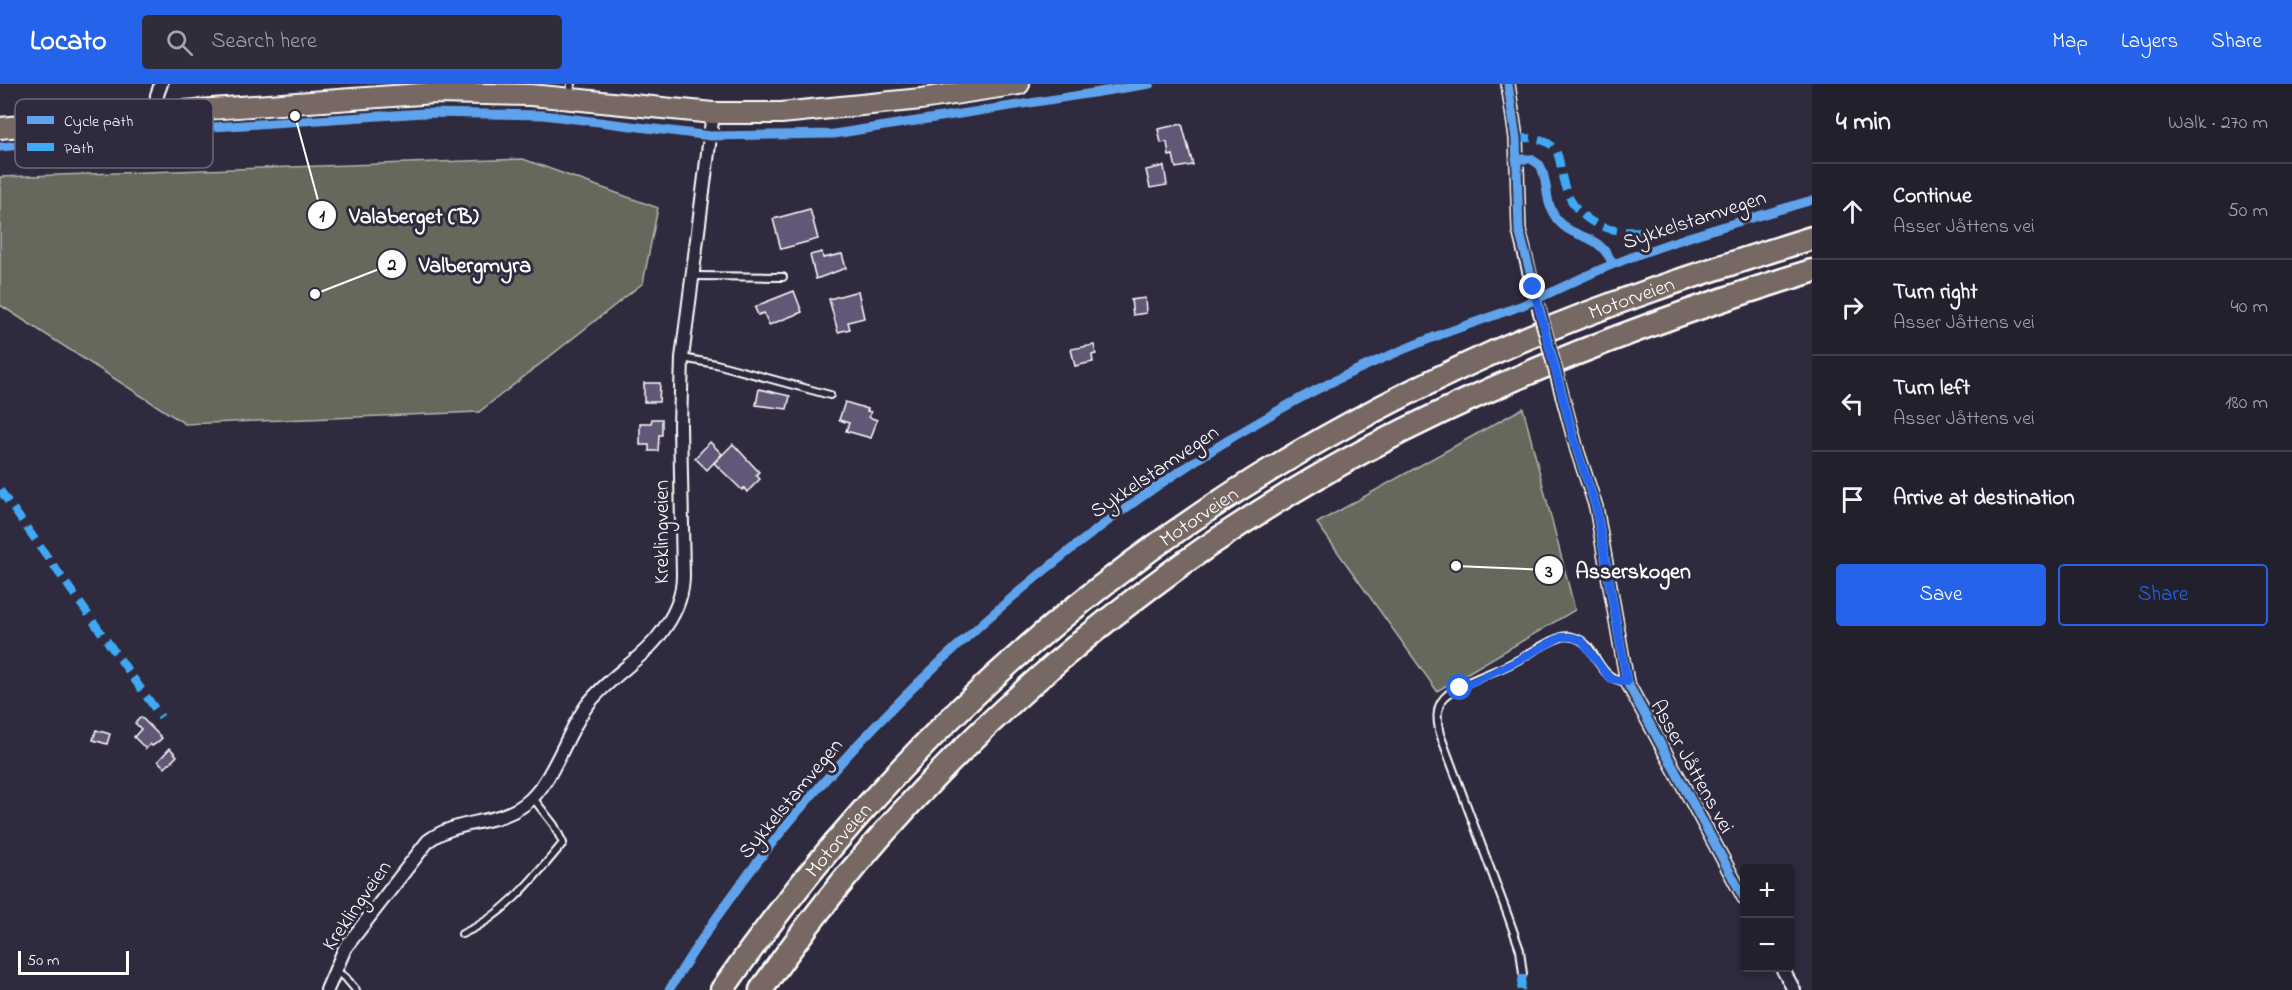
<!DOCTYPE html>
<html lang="en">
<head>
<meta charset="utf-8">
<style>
	body { margin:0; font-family:"Indie Flower",sans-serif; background:#2f2d3a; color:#f1f3f6 }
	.controls { position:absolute; right:18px; bottom:18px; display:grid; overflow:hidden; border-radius:6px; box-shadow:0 3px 9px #0003 }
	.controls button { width:54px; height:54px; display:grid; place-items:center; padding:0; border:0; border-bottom:2px solid #403e4a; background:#23202e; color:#f1f3f6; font:30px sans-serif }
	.scale { position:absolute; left:18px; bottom:15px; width:111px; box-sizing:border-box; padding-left:6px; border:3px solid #fff; border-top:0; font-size:16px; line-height:21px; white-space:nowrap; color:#fff; -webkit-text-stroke:4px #2f2a3d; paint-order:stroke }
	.stop { position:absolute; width:18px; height:18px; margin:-14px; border:4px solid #2563eb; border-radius:50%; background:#fff }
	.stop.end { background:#2563eb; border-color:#fff; box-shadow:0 2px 6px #0008 }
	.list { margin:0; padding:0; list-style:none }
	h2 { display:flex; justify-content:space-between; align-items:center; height:78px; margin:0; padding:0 24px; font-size:26px }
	h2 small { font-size:20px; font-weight:400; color:#a3a3aa }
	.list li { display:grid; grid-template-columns:39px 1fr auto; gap:18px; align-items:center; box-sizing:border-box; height:96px; padding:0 24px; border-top:2px solid #403e4a }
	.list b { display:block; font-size:22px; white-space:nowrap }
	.list p { margin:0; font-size:20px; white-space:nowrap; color:#a3a3aa }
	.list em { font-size:20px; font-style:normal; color:#a3a3aa }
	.actions { display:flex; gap:12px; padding:18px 24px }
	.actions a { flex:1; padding:14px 0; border:2px solid #2563eb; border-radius:6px; text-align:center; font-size:21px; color:#2563eb }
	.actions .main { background:#2563eb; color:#fff }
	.icon { flex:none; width:33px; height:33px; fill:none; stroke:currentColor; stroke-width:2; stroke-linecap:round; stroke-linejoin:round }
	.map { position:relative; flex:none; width:1812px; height:906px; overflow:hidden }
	header { display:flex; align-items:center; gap:36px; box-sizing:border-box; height:84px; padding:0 30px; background:#2563eb; color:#fff }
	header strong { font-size:28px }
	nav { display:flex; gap:33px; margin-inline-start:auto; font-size:21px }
	.search { width:420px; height:54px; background:#2f2d3a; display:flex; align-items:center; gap:15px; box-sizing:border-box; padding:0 21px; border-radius:6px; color:#a3a3aa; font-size:22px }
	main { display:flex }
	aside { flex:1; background:#23202e }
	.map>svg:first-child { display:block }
	.green { fill:#65695c; stroke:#b2b4ae; stroke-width:1.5 }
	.building { fill:#615976; stroke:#fff; stroke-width:1.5 }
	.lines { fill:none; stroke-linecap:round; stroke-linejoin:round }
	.service-casing { stroke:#fff; stroke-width:10 }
	.minor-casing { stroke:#fff; stroke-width:16 }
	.primary-casing { stroke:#fff; stroke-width:24 }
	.motorway-casing { stroke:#fff; stroke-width:27 }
	.service { stroke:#2f2a3d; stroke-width:6 }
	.minor { stroke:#2f2a3d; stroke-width:12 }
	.primary { stroke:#776864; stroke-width:20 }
	.motorway { stroke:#776864; stroke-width:22 }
	.minor-bridge-casing { stroke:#fff; stroke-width:16; stroke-linecap:butt }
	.minor-bridge { stroke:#2f2a3d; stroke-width:12 }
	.quiet { stroke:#3fa9f5; stroke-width:8; stroke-dasharray:15 8; stroke-linecap:butt }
	.cycleway-casing { stroke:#2f2a3d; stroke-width:13 }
	.cycleway { stroke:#60a3ed; stroke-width:9 }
	.route { stroke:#2563eb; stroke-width:8 }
	.labels { text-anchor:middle; stroke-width:6; stroke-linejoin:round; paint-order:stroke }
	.street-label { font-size:21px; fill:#fff; stroke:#2f2a3d }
	.key { fill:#2f2a3d; stroke:#6d6a77; stroke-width:1.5 }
	.key-label { font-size:16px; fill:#fff }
	.leader { fill:none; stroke:#fff; stroke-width:2 }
	.callout-dot { fill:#fff; stroke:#2f2a3d; stroke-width:2 }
	.mark-label { font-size:18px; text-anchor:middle; font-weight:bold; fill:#111 }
	.callout-label { font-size:22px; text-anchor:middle; font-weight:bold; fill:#fff; stroke:#2f2a3d; stroke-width:6; stroke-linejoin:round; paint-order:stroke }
</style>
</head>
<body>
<header>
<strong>Locato</strong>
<div class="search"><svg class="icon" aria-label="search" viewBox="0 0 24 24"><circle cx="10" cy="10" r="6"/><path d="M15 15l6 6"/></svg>Search here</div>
<nav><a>Map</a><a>Layers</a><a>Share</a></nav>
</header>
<main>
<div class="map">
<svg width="1812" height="906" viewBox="0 0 1812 906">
	<rect width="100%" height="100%" fill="#2f2a3d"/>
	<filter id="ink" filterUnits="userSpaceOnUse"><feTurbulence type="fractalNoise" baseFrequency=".0167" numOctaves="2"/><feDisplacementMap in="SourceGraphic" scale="12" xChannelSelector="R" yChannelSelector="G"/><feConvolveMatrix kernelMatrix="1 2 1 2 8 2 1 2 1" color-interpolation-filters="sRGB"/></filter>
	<g filter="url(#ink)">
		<!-- green -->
		<path class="green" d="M523 75 658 124 643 199 479 328 185 340 0 221V93Z
			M1523 324 1575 526 1437 607 1317 439Z"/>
		<!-- building -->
		<path class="building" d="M1182 40 1193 81 1176 84 1173 71 1169 72 1167 58 1161 59 1158 45Z
			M1164 82 1167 101 1150 104 1146 86Z
			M810 125 818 155 781 165 773 135Z
			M822 168 823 174 842 170 846 184 816 195 810 171Z
			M794 207 802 228 769 241 764 229 758 231 755 224 761 220Z
			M858 207 864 234 848 238 850 245 838 248 829 215Z
			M1145 214 1146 229 1133 231 1131 216Z
			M1094 261 1096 270 1092 271 1093 278 1075 282 1071 265Z
			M644 299H660L659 318H644Z
			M759 305 790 312 787 325 756 321Z
			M845 318 868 325 867 327 871 328 869 333 877 336 871 354 846 347 849 339 839 336Z
			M652 335H662V351H659L658 367H649V361H640V339H651Z
			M710 358 722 370 707 386 695 374Z
			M733 360 759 388 756 391 760 395 747 408 744 404 742 406 714 379Z
			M141 633 162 654 157 659 152 662 150 660 146 665 134 653 141 645 135 639Z
			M96 646 110 650 107 660 93 656Z
			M170 664 177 672 165 684 158 677Z"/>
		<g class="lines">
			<defs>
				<path id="service" d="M570 13 571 0
					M693 192 783 193
					M682 274 716 280 830 311
					M462 850C504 832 534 794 563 759L554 741 533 714
					M335 887 345 893 356 906
					M1523 890 1520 866 1508 832 1440 650C1437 638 1435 624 1444 614 1459 598 1494 589 1514 578 1529 571 1543 559 1559 554 1563 552 1569 552 1573 553 1599 559 1593 594 1627 598"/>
				<path id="minor" d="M1508 0 1516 54 1519 146 1533 203
					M156 29 157 11 161 0
					M1577 366 1596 423 1627 598 1744 814
					M1782 884 1794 906
					M327 906 345 864 428 757C456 735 496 742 525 720 552 701 567 647 588 620 611 590 646 574 666 542 677 526 683 509 683 491L680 341 682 274 713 29"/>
				<path id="primary" d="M0 44 156 29 435 9 531 11 713 29H781L921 15 1019 0"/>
				<g id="motorway">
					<path id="s1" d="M722 906C924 616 1176 410 1499 266 1600 221 1706 187 1812 154"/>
					<path d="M761 906C914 684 1126 495 1364 367 1507 291 1658 234 1812 187"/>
				</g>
			</defs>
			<!-- service casing -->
			<use href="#service" class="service-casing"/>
			<!-- minor casing -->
			<use href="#minor" class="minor-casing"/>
			<!-- primary casing -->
			<use href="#primary" class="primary-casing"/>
			<!-- motorway casing -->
			<use href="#motorway" class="motorway-casing"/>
			<!-- service -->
			<use href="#service" class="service"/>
			<!-- minor -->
			<use href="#minor" class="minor"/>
			<!-- primary -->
			<use href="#primary" class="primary"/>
			<!-- motorway -->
			<use href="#motorway" class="motorway"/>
			<defs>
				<path id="minor-bridge" d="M1533 203 1577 366"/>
			</defs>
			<!-- minor-bridge casing -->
			<use href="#minor-bridge" class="minor-bridge-casing"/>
			<!-- minor-bridge -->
			<use href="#minor-bridge" class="minor-bridge"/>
			<!-- quiet -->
			<path class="quiet" d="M1516 54C1528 54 1541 53 1551 61 1561 69 1560 85 1563 96 1573 138 1608 152 1648 146
				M0 406 161 633
				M1521 906 1523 890"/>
			<defs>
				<path id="cycleway" d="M1508 0 1516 54 1519 146 1577 366 1596 423 1627 598 1744 814
					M0 63 199 44 424 29 543 31 711 52 834 50 1150 0
					M1516 75H1531L1540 81C1549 98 1544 118 1556 134 1574 158 1596 145 1613 180
					M669 906C813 670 1056 447 1299 315 1345 290 1393 269 1442 250 1469 240 1497 231 1523 221 1554 208 1583 192 1614 180 1678 154 1746 136 1812 116"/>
			</defs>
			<!-- cycleway casing -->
			<use href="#cycleway" class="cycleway-casing"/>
			<!-- cycleway -->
			<use href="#cycleway" class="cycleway"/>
		</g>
	</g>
	<g class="lines" filter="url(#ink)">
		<!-- route -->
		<path class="route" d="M1460 604 1513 579 1561 553H1572L1582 557 1606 590 1611 595 1627 598 1596 423 1577 366 1533 203"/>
	</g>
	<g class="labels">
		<!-- street labels -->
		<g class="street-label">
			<text transform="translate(1694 135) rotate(-18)" y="7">Sykkelstamvegen</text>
			<text dy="7" stroke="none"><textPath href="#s1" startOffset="1162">Motorveien</textPath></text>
			<text transform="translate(1154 387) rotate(-34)" y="7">Sykkelstamvegen</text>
			<text dy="7" stroke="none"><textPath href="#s1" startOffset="676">Motorveien</textPath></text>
			<text transform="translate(661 448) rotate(-90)" y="7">Kreklingveien</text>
			<text transform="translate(1693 682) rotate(61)" y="7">Asser Jåttens vei</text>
			<text transform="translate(790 714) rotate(-50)" y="7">Sykkelstamvegen</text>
			<text dy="7" stroke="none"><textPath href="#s1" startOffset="190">Motorveien</textPath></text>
			<text transform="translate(356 821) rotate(-55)" y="7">Kreklingveien</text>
		</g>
	</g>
	<!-- legend -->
	<rect x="15" y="15" width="198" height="69" rx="9" class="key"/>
	<rect x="27" y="32" width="27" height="8" fill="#60a3ed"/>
	<rect x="27" y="59" width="27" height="8" fill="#3fa9f5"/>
	<g class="key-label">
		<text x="64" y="42">Cycle path</text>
		<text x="64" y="69">Path</text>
	</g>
	<!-- callouts -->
	<path class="leader" d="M295 32L322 131M315 210L392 180M1456 482L1549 486"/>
	<g class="callout-dot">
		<circle cx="295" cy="32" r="6"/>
		<circle cx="315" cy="210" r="6"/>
		<circle cx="1456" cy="482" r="6"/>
		<circle cx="322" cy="131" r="15"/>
		<circle cx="392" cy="180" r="15"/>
		<circle cx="1549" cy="486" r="15"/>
	</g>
	<g class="mark-label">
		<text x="322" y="137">1</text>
		<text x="392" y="186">2</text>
		<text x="1549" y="493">3</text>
	</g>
	<g class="callout-label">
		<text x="414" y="139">Valaberget (B)</text>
		<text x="475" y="188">Valbergmyra</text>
		<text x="1633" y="494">Asserskogen</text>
	</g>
</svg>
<div class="controls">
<button>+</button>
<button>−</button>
</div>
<div class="scale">50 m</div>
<div class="stop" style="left:1460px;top:604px"></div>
<div class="stop end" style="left:1533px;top:203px"></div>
</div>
<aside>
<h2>4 min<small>Walk · 270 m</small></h2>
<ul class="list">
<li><svg class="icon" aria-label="ahead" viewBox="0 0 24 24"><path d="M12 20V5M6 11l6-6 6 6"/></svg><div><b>Continue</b><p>Asser Jåttens vei</p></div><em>50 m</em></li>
<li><svg class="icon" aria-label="right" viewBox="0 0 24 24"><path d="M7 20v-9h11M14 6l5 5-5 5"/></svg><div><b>Turn right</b><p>Asser Jåttens vei</p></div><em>40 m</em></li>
<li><svg class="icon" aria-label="left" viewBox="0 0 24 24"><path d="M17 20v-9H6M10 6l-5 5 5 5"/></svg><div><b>Turn left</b><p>Asser Jåttens vei</p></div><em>180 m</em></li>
<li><svg class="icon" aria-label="arrive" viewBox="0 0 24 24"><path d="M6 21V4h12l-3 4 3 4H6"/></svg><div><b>Arrive at destination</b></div></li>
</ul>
<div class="actions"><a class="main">Save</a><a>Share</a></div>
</aside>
</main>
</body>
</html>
